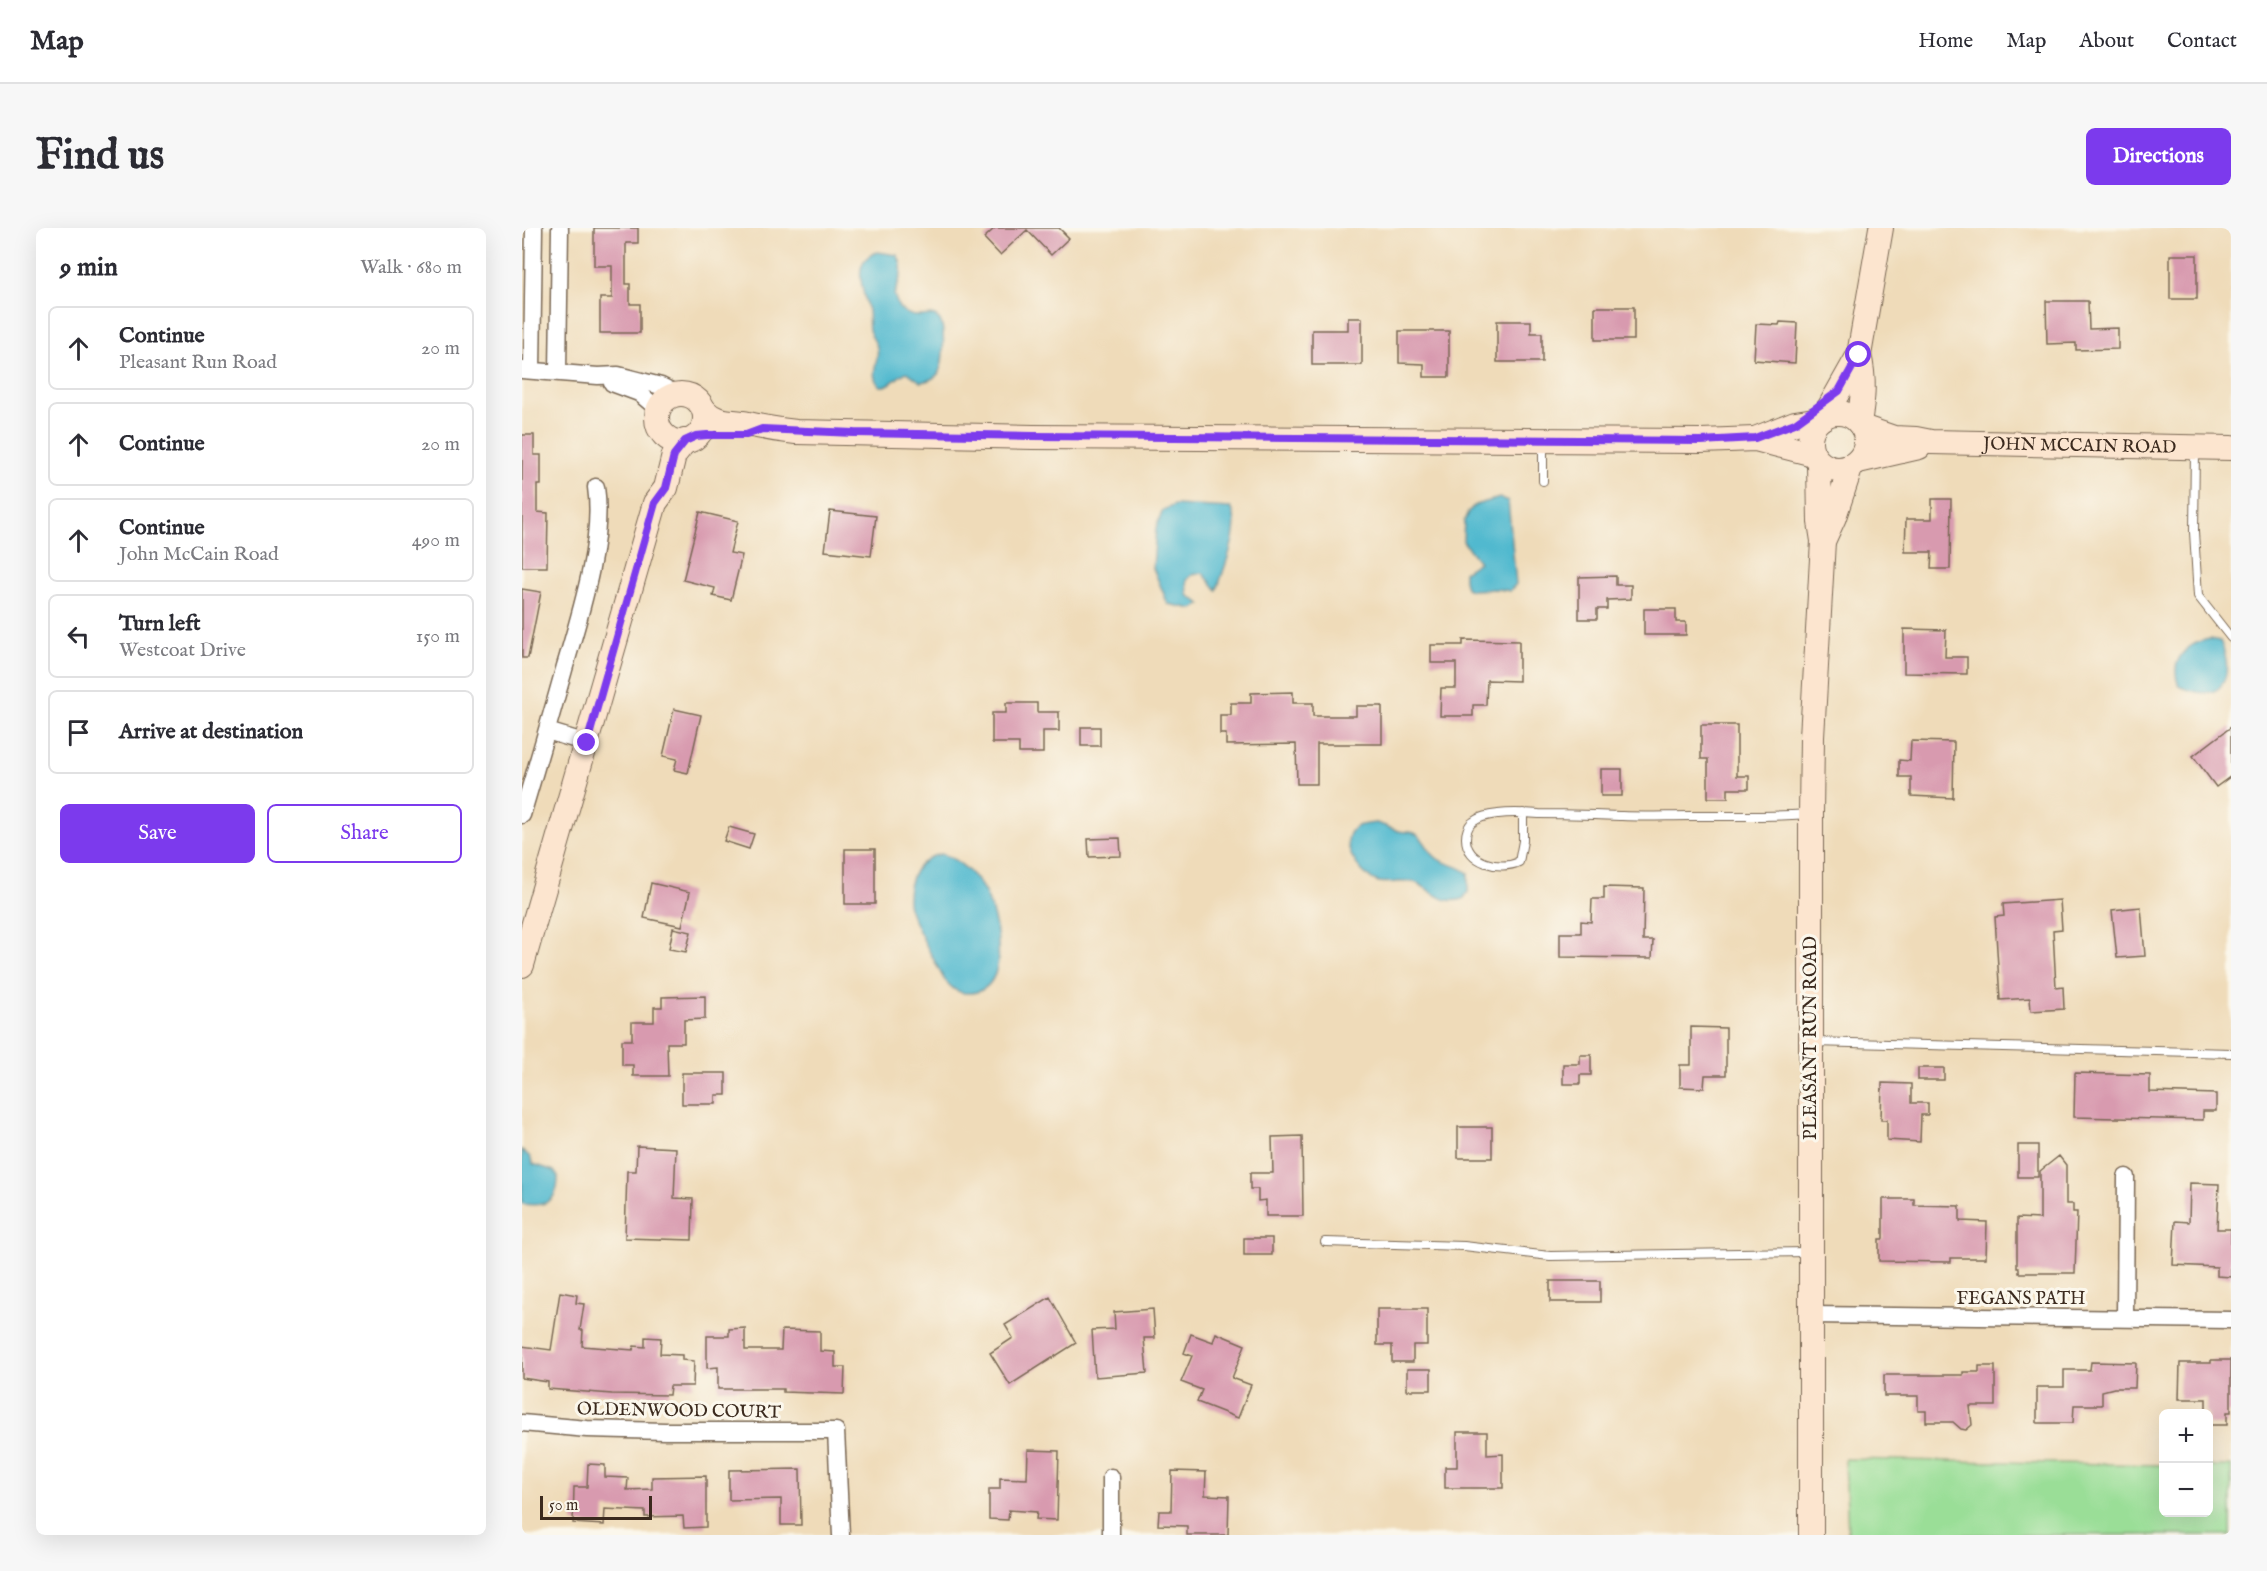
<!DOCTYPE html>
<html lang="en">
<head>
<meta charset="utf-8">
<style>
	body { margin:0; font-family:"IM FELL English",serif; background:#f7f7f7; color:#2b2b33 }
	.controls { position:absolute; right:18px; bottom:18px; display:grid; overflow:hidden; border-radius:9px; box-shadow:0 6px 24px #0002 }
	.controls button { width:54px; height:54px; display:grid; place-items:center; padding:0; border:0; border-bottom:2px solid #e1e1e2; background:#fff; color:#2b2b33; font:30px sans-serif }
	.scale { position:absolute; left:18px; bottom:15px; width:112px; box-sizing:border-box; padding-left:6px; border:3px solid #3b2a1e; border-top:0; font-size:16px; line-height:21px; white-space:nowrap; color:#3b2a1e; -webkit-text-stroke:4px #fbf7ec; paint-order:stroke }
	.stop { position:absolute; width:18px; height:18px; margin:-14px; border:4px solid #7c3aed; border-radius:50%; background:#fff }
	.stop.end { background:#7c3aed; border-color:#fff; box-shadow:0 2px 6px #0008 }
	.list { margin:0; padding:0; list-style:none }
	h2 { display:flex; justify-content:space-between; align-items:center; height:78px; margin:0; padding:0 24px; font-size:26px }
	h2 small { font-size:20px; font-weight:400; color:#7c7c81 }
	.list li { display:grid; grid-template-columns:39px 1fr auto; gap:18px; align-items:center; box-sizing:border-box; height:84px; margin:0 12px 12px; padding:0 12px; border:2px solid #e1e1e2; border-radius:9px }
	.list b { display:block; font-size:22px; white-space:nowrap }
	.list p { margin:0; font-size:20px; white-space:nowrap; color:#7c7c81 }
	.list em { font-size:20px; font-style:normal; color:#7c7c81 }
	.actions { display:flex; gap:12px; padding:18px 24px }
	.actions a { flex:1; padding:14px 0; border:2px solid #7c3aed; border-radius:9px; text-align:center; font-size:21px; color:#7c3aed }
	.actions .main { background:#7c3aed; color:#fff }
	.icon { flex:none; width:33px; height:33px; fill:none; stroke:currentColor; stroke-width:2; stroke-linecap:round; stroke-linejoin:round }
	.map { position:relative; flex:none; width:1709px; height:1307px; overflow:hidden; border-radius:9px }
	header { display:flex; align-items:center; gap:36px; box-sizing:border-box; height:84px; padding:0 30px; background:#fff; border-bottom:2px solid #e1e1e2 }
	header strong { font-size:28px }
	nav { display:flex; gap:33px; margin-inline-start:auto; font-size:21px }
	.intro { display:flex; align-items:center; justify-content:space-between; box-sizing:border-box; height:144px; padding:0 36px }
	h1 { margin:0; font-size:42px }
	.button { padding:15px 27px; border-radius:9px; background:#7c3aed; color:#fff; font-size:21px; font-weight:700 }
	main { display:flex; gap:36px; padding:0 36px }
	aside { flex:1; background:#fff; border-radius:9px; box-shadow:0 6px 24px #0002 }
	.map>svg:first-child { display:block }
	.green { fill:#9ade97; stroke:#6a845a; stroke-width:1.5 }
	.water { fill:#51b9cf; stroke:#467276; stroke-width:1.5 }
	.building { fill:#d89aaf }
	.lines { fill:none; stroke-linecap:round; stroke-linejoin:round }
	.lane-casing { stroke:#7a6854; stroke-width:10 }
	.street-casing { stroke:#7a6854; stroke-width:19 }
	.secondary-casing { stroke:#7a6854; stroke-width:26 }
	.lane { stroke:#fff; stroke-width:8 }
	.street { stroke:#fff; stroke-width:16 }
	.secondary { stroke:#fce5cf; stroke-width:24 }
	.route { stroke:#7c3aed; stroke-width:8 }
	.labels { text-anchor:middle; stroke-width:6; stroke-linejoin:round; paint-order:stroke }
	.street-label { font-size:18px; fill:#3b2a1e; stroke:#fbf7ec }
</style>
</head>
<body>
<header>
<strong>Map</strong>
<nav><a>Home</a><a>Map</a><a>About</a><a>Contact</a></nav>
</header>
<div class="intro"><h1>Find us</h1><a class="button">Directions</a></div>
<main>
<aside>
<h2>9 min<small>Walk · 680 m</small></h2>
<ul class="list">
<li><svg class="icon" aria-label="ahead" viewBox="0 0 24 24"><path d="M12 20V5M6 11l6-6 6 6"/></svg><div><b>Continue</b><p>Pleasant Run Road</p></div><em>20 m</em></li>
<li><svg class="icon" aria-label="ahead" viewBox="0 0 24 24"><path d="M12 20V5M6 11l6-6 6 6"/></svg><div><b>Continue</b></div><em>20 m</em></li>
<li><svg class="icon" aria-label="ahead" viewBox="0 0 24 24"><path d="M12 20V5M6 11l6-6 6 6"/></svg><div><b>Continue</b><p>John McCain Road</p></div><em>490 m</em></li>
<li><svg class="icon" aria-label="left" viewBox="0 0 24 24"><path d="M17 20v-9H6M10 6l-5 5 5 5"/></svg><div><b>Turn left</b><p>Westcoat Drive</p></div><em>150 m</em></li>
<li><svg class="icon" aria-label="arrive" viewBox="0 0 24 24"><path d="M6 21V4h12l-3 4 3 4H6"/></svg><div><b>Arrive at destination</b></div></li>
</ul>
<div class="actions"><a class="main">Save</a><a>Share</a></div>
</aside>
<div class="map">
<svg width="1709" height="1307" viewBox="0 0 1709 1307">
	<rect width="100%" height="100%" fill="#fbf7ec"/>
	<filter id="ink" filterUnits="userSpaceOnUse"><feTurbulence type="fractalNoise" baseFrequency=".0167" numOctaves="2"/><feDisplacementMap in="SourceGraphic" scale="12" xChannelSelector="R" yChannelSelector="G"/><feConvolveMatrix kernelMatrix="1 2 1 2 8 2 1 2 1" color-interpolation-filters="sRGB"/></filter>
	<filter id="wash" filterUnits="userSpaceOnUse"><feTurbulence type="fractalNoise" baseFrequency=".008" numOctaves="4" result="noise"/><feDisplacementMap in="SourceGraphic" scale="24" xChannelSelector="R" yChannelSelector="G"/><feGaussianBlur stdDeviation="1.35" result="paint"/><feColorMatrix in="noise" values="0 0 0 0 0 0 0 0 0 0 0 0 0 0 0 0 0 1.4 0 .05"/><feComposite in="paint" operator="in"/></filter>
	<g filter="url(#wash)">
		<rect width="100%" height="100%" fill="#efdbb9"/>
		<!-- green -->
		<path class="green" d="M1323 1231 1641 1237 1642 1284H1686L1687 1238H1709V1307H1326Z"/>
		<!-- water -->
		<path class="water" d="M356 24 375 27C384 42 377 52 372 67L377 80C382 84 388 88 394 88 403 89 410 84 417 91 424 99 422 137 416 146 412 151 405 153 399 154L385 144C374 148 370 159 358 158 345 146 359 132 355 119 353 113 349 108 347 102 346 96 347 90 346 83 342 63 327 32 356 24Z
			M978 270 986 273 994 356 988 363 976 361 949 362 944 360 942 352V344L957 334 941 313 942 293 946 284 953 277Z
			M653 277 709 280C721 299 701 341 695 362L681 345 670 347 665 352 666 367 679 376 671 381 646 376 631 340 634 300 641 282Z
			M1687 411 1698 413C1709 434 1709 470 1675 464 1669 463 1663 460 1657 458 1647 433 1663 416 1687 411Z
			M854 595C862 597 868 600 876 603 885 605 892 602 898 609 905 616 907 625 916 631 925 637 937 637 946 645V664L941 671C918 677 913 664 895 655 883 650 867 658 854 653 837 647 812 610 836 598 841 596 848 596 854 595Z
			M419 626C435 630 452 646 461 661 475 685 492 761 449 765 436 766 430 761 422 751 414 735 388 690 386 675 385 651 395 630 419 626Z
			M0 922 8 929 11 936 32 943 36 949C36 975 22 979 0 976Z"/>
		<g id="blocks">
			<!-- building -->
			<path class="building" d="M72 0H116V15H104V56H108V76H118V105H78V70H90V38H72Z
				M473 0H537L547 10 529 27 505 2 478 27 462 10Z
				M1648 27H1675V71H1648Z
				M1524 73H1566L1567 101 1596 100V121L1554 122V115L1525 116Z
				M1073 79H1112V112H1073Z
				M826 90H840V137H790V102H826Z
				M975 93H1009V105H1020V134H975Z
				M1258 94 1275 95 1273 135 1232 132 1234 96 1257 97Z
				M877 103H927V149H902V136L877 135Z
				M0 207H12V227H19V257H15V284L26 285 25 339H0Z
				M1410 271H1429L1428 341H1409L1410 324H1383L1384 291H1410Z
				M308 283 354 288 349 328 303 323Z
				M178 284 216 293 208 325 220 327 209 372 191 368 193 360 161 352Z
				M1094 348V357H1109V371L1085 372V381H1075V391H1057V349Z
				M0 361 19 364 6 430H0Z
				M1122 381H1154V394H1164V407H1122Z
				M1382 401 1424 402 1423 429H1445V446L1382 445Z
				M941 412 997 413V453L965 452 964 477H951V488H918L919 460H934V435H909V417H941Z
				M771 464V475H791V488H834V478H860V516H795V556H775L774 516 704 517V506H698V487H709V475H729V465Z
				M484 475H515V484H537V503H521V525H497V515H470V485H484Z
				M152 481 179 487 166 545 152 542 155 531 141 528Z
				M1179 497H1215V548H1227V561H1206V570H1186V531H1179Z
				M559 499H578V518H559Z
				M1709 499V548L1694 559 1671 528Z
				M1389 513 1432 514 1431 570 1389 568V549H1377V532L1388 533Z
				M1079 541H1100V568H1079Z
				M207 599 232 606 227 621 202 613Z
				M598 610 599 628 567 629 566 611Z
				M323 621H353V676H323Z
				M129 655 168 664 160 698 122 690Z
				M1082 659 1122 660 1121 712H1131L1130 730 1038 729V705H1059V693L1069 694 1070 671H1082Z
				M1538 672 1540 701 1531 702 1534 760 1541 759 1542 781 1509 783 1508 770 1478 772 1473 689 1482 688 1481 676Z
				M1619 679 1623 728 1595 730 1590 682Z
				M151 700 169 704 164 724 147 721Z
				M183 768V791L162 792V815H145L146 848H111V837H100V812H110V794H132V779H140V769Z
				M1169 799 1204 800V847H1183L1182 860 1158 859V837H1169Z
				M1058 827H1069V847H1058V856H1041V836H1058Z
				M1396 840H1422V852H1396Z
				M160 845H204V867H194V876H160Z
				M1553 845 1628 847V864L1694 866V883H1681V892L1552 889Z
				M1360 855 1389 856V875H1406V887H1399L1398 914 1365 912V892H1359Z
				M936 899H970V930H936Z
				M780 908 781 988H744V972L736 973V961H728V945H751L750 909Z
				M1496 917H1516V949H1496Z
				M115 918 154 920 152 970 171 971 170 1012 103 1010 105 943H114Z
				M1537 928 1544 937V976H1551V984H1555L1553 1045H1497V1040H1495V990L1518 991V943Z
				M1668 955 1697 956 1695 1001H1709V1049L1695 1048V1039L1651 1037 1653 993 1667 994Z
				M1361 971H1392V977L1438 978V993L1465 994 1464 1030H1429V1034L1357 1033V1011H1361Z
				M722 1010H750V1027H722Z
				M1028 1053H1078V1074H1028Z
				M38 1064 55 1067 54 1075 62 1076 58 1102H61L60 1118 111 1122 112 1118 123 1119V1109L139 1110 138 1126 160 1127V1132L172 1133 171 1158H148L147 1167 90 1166 26 1161V1154L0 1150V1118L29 1122Z
				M528 1069 554 1115 488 1157 468 1125 491 1110 483 1097Z
				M631 1081 633 1110H622L625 1145 573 1149 570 1102 593 1101 592 1084Z
				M855 1081H905V1117H891V1134H870V1117H855Z
				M223 1100V1122H259L260 1102 298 1103V1123L313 1124V1139H323L322 1166 261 1164V1161H196V1139L185 1140V1108H207V1101Z
				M694 1105 723 1117 710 1150 729 1157 716 1190 675 1174 680 1162 659 1154 670 1128 662 1125 669 1106 691 1114Z
				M1689 1132H1709V1184H1705V1197H1686V1185H1684V1171H1657L1658 1135H1689Z
				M1569 1134 1614 1135 1613 1160H1592L1580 1163V1177H1552L1551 1195H1515V1159H1542V1142H1568Z
				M1457 1138H1473V1178H1448L1450 1197 1444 1202 1439 1201 1431 1194H1404V1183H1396V1168H1362V1147H1441V1144H1457Z
				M885 1141H909V1162H885Z
				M935 1204H965V1227L981 1226V1260H923V1239H935Z
				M506 1222 537 1223 535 1292 514 1291 515 1284 487 1282 486 1292 467 1291V1261H478V1250L505 1251Z
				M66 1236 83 1237V1249L106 1250 105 1262 130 1261V1249L184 1248V1299L162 1300 161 1288 123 1289V1283L83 1281 82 1297 51 1295 52 1259H65Z
				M278 1241 279 1297H259V1271L207 1272V1242Z
				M650 1243 684 1244 683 1267 707 1268 706 1307H665V1298L636 1297 637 1283H649Z"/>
		</g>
	</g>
	<g filter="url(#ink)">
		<use href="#blocks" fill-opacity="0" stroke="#7a6854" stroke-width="1.5"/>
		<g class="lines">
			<defs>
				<path id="lane" d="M1673 222 1672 304 1676 368 1709 410
					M1021 253V215
					M1001 585V613L997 634C978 643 944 635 944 610 944 605 946 597 951 594 958 588 968 587 976 586 990 584 1004 585 1017 586 1045 586 1072 587 1100 588 1122 589 1145 588 1168 588 1208 588 1247 589 1287 586
					M1291 814 1709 825
					M803 1014 942 1018 1028 1028 1288 1024"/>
				<path id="street" d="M0 142 76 148 96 147 139 158 155 166
					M10 142 12 0
					M36 144 38 0
					M90 155 117 165 137 182
					M25 503 65 515
					M0 587C15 537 29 488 43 438 58 387 82 312 74 259
					M1289 1087 1709 1092
					M1603 1090 1604 949
					M0 1195 65 1201 143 1203H314L319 1307
					M589 1249V1307"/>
				<g id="secondary">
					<circle cx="159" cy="190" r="24"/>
					<path d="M182 182C196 197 209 192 226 196 242 200 257 202 274 204L511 209 1179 213 1233 211 1291 226"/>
					<circle cx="1316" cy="213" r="28"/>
					<path d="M1302 189 1337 127 1359 0"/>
					<path d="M1337 195C1341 171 1343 151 1337 127"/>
					<path id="s1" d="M1340 199 1372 210 1394 211 1409 214 1709 220"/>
					<path d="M1233 211 1273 195 1299 191"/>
					<path d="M1336 233 1397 219"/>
					<path d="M1302 311 1312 289 1329 238"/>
					<path d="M0 737 133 275 144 260 152 227 163 213"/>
					<path d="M1289 1307V586L1290 509 1301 313 1298 294 1297 235"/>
				</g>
			</defs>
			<!-- lane casing -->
			<use href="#lane" class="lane-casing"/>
			<!-- street casing -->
			<use href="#street" class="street-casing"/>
			<!-- secondary casing -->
			<use href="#secondary" class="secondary-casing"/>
			<!-- lane -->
			<use href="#lane" class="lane"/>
			<!-- street -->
			<use href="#street" class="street"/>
			<!-- secondary -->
			<use href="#secondary" class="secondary"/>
		</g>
	</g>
	<g class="lines" filter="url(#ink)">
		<!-- route -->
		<path class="route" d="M65 515 133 275 144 260 152 227 163 213 174 208 185 207H224L240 201 332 205 511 208 1179 213 1233 210 1273 195 1317 163 1337 127"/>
	</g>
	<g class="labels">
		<!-- street labels -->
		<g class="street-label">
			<text dy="6" stroke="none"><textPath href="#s1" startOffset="220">JOHN MCCAIN ROAD</textPath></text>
			<text transform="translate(1288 810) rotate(-90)" y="6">PLEASANT RUN ROAD</text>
			<text x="1499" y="1076">FEGANS PATH</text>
			<text transform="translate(157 1182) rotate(1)" y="6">OLDENWOOD COURT</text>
		</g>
	</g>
</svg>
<div class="controls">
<button>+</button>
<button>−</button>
</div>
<div class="scale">50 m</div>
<div class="stop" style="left:1337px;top:127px"></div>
<div class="stop end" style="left:65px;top:515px"></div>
</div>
</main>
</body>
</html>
